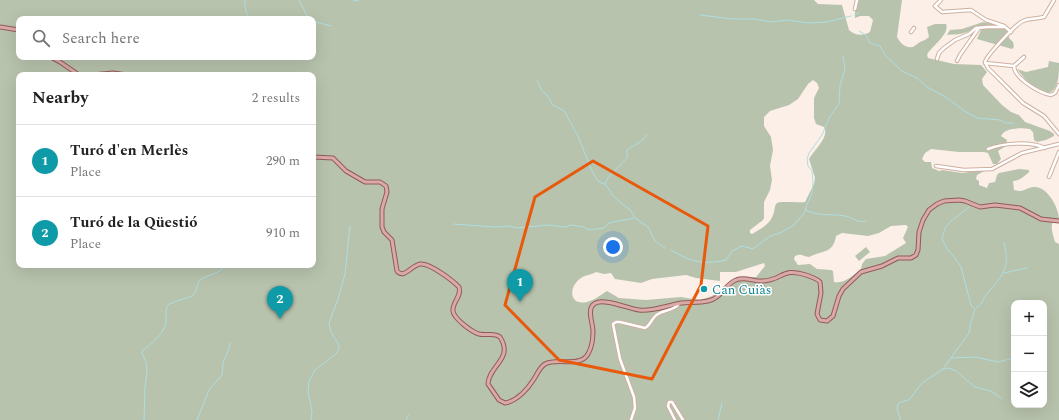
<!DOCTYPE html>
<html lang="en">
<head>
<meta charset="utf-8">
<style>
	body { margin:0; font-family:Spectral,serif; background:#f2f2f2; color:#222 }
	.controls { position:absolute; right:12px; bottom:12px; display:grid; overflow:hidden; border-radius:8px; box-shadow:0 4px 16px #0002 }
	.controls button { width:36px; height:36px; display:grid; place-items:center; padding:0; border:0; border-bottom:1px solid #e0e0e0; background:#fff; color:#222; font:20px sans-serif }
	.you { position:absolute; left:613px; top:247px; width:14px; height:14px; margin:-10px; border:3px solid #fff; border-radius:50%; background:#1a73e8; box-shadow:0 0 0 6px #1a73e833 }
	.badge { display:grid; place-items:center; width:26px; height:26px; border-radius:50%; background:#0f766e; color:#fff; font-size:13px; font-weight:700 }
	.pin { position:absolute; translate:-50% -33px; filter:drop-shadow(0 1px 2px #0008) }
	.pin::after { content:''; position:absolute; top:21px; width:14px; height:12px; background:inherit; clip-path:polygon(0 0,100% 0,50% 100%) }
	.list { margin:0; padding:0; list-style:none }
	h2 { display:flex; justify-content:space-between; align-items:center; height:52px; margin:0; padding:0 16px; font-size:17px }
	h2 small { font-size:13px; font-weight:400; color:#767676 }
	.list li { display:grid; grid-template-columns:26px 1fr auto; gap:12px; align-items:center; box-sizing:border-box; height:72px; padding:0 16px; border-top:1px solid #e0e0e0 }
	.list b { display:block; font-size:15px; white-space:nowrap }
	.list p { margin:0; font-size:13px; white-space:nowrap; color:#767676 }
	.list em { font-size:13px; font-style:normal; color:#767676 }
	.icon { flex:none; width:22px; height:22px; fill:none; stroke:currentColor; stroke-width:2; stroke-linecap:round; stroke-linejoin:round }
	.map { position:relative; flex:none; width:1059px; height:420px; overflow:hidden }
	.search { position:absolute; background:#fff; box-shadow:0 4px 16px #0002; left:16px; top:16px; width:300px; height:44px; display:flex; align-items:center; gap:10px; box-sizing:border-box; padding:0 14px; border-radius:8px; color:#767676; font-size:15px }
	.panel { position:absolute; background:#fff; box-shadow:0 4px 16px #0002; left:16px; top:72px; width:300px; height:196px; border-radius:8px }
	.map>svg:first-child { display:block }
	.green { fill:#b8c3ad; fill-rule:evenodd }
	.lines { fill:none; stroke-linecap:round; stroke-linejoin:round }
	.stream { stroke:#aedee3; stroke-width:1 }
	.minor-casing { stroke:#ceb0a0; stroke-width:4.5 }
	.major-casing { stroke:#925b58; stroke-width:5 }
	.minor { stroke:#fff; stroke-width:2.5 }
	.major { stroke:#daaaa9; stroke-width:3 }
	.marked { fill:none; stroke:#e8590c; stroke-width:3; stroke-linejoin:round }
	.culture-dot { fill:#0f9aa8; stroke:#fff; stroke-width:1.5 }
	.labels { text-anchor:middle; stroke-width:3; stroke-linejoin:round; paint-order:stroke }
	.culture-label { font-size:13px; fill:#0d838f; stroke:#fff; text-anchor:start }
</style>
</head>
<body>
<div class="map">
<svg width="1059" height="420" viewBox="0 0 1059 420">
	<rect width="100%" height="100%" fill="#fcefe8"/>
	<!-- green -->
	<path class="green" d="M0 0H814L818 4 842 5 849 30C856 36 863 36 870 32L873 20 869 16H860L855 18V12L859 0H902L897 37C901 44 905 48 913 47L920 42 925 40 929 37 927 27 935 24H946C950 33 934 45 928 53L927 55 928 58 954 64 981 65 987 72 982 79 983 85 1002 105 1011 112 1019 115 1025 122 1050 131 1054 134V136L1046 140 1037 142 1034 140 1033 132 1030 129C1021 128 1005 127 1001 136L1007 140 1006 146 998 151 1001 159 997 164H993L988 153 984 152H959L931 149 925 153 922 159 925 162H931L932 168 939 171 942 170 962 173 986 170 977 175 976 179 979 181V185L987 188 989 183 995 182 997 175 999 173 1019 169 1029 170V172C1025 176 1019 181 1013 181L1014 190C1024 193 1025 188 1033 187 1047 185 1059 208 1059 219 1047 221 1053 234 1055 242L1059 244V420H0ZM19 19H313V57H19ZM19 75H313V265H19ZM813 80 817 83 819 88 814 98V118L816 124 824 127C830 137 814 150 809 159L815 178 814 184 805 202C800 203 780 201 777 203 774 206 775 211 773 215 770 224 761 229 752 234L750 233V230L763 220 764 218V202L770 190 772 180 770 166 773 150 771 137 764 126V117L770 111 789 105 798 99 808 84ZM906 225 908 227 903 238 906 243 885 256 866 259 862 264 861 269C854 275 844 284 834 282L833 271 831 270 817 269 810 264 798 265 794 259 795 256C801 253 803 256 809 257 823 250 833 254 836 236L842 233 868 236 879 233 891 226ZM764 263 765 266 756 277H743L736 278 712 296 700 300 681 297 646 300 619 298 607 291C600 295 595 300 587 302 569 306 568 287 581 278 585 275 591 275 596 272L604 274 611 273 615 279 641 283 652 279 686 275 696 278 720 281V272H736ZM1014 303H1044V405H1014Z
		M983 22 1002 26 1008 32 1009 38 1013 42 1014 47 1012 49 977 39 981 30 980 26C973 28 970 32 964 33 959 35 953 34 947 35L950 30 962 29Z
		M1049 61 1059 63C1059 74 1059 89 1049 93L1030 85 1017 69 1026 72 1048 67Z
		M866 247 870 252 859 261 855 256Z"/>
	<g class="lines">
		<!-- stream -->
		<path class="stream" d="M245 0C244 7 246 15 251 19
			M299 0 307 16 311 19
			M353 0 359 1
			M700 15 732 19H755L771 22 787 20 808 23 827 22 851 16
			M854 15 859 13
			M313 20 316 22 331 26
			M859 31 866 35 870 43 880 46 885 55 902 71 917 78 927 87 947 98 966 112 977 118 1000 120 1005 123H1013
			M537 80 542 91 547 95 553 105 564 111 567 116 578 136 591 169 598 181 606 185 613 196 631 211 635 218 648 227 655 241 665 248
			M605 184 608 178 627 158V150C634 145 643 142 647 134
			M806 210C815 217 838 213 849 217 856 220 859 223 866 221
			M454 224 495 227 510 226 516 228 548 225 565 227 571 225 584 227 589 230 604 228 609 223 634 218
			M671 250C674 253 678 253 682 256 696 263 710 264 726 260L732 251 742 246 753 249 770 236 780 233 794 225 805 212 806 207 812 193 813 182 812 171 808 166 807 159 809 153 822 135 829 118 839 104 840 85 845 69 843 56
			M1004 273 1027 268
			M976 308C985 302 981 300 987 294 1002 276 1011 267 1004 243
			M951 358 975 357 998 362 1014 358
			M943 369 949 368 956 371 975 387 991 391 1001 398
			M144 420 145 388 147 372 146 362 142 353 143 350C151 344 164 334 166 323 167 316 164 309 169 304L192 296C198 291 196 284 201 279L220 271 226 265
			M197 420 209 390 222 375 223 362 229 349 230 343
			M311 420 312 411 308 392 309 381 315 370 336 354 339 349V345L331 332 329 323 338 299 345 274 350 226
			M406 420 409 415
			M718 420 722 403
			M900 420V418L897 409 898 404 901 402 909 400 922 383 943 369 969 333 971 322 975 309 971 305 961 267 955 258 947 249 942 239 945 228 951 221 969 207"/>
		<defs>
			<path id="minor" d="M941 0 935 6 942 12 971 10 986 20 1004 26 1011 32
				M1054 0 1044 17C1037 19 1029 18 1023 21 1016 24 987 55 985 62L988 68 1023 103 1044 116 1059 134
				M855 9 857 0
				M911 32 914 28
				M937 59 939 53 944 48 955 40 969 34 976 28 988 27H1005
				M957 61 960 55 979 28
				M985 63 1014 66
				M1014 66C1014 78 1039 93 1051 95L1055 93 1059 85
				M1014 66 1024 57
				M988 149C1003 143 1031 141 1045 148
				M936 166 964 170 992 169 1022 153 1059 144
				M1049 177 1059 152
				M631 420 635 408 634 397 620 359 613 324 616 322H620L645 328C651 325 652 317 658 314 665 310 674 310 679 304
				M675 420 668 406 669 402H672L683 420"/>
			<path id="major" d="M0 27 19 30
				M51 57 60 62 79 75
				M92 75 113 73 127 75
				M313 157 333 158 346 171 365 182H380L386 186 387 192 382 209V227L384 232 392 240 397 271C404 280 412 264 421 264 431 264 452 280 459 287 462 297 452 302 453 311 454 319 472 332 479 334 487 336 494 332 500 337 514 359 489 365 488 384L499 400 505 403C517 401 528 389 534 379 537 374 540 367 545 364 558 357 582 369 589 352 592 346 593 338 593 331 593 324 587 310 593 305 601 296 629 309 639 310 651 312 669 305 681 303 690 302 699 303 708 301 721 299 725 284 736 280 745 276 754 282 763 281 783 280 782 267 806 275 811 277 816 278 820 282L821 293 817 314 820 320 827 321 833 316 839 296 843 289 861 272 882 266 898 258H911L916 255 918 250 919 232 923 220 929 210 937 204 944 201 959 200 965 201 980 207 995 205 1020 208 1041 219 1059 221"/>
		</defs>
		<!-- minor casing -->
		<use href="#minor" class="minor-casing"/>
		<!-- major casing -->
		<use href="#major" class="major-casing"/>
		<!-- minor -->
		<use href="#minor" class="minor"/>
		<!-- major -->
		<use href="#major" class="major"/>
	</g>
	<!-- marked area -->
	<path class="marked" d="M593 161 708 226 701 285 652 379 559 360 505 305 535 197Z"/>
	<!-- markers -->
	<circle class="culture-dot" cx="704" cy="289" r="4"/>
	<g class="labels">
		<!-- culture labels -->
		<g class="culture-label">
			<text x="712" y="294">Can Cuiàs</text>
		</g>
	</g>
</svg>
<div class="controls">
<button>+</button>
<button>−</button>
<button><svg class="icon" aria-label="layers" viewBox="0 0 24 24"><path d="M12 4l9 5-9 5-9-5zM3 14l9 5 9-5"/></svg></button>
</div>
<div class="you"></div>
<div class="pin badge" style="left:520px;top:302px;background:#0f9aa8">1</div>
<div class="pin badge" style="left:280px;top:319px;background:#0f9aa8">2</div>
<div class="search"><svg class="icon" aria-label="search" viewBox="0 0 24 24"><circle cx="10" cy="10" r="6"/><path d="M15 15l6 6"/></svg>Search here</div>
<section class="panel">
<h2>Nearby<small>2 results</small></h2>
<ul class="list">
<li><span class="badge" style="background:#0f9aa8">1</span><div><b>Turó d'en Merlès</b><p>Place</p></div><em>290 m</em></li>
<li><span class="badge" style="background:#0f9aa8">2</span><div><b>Turó de la Qüestió</b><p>Place</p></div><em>910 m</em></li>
</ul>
</section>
</div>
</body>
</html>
